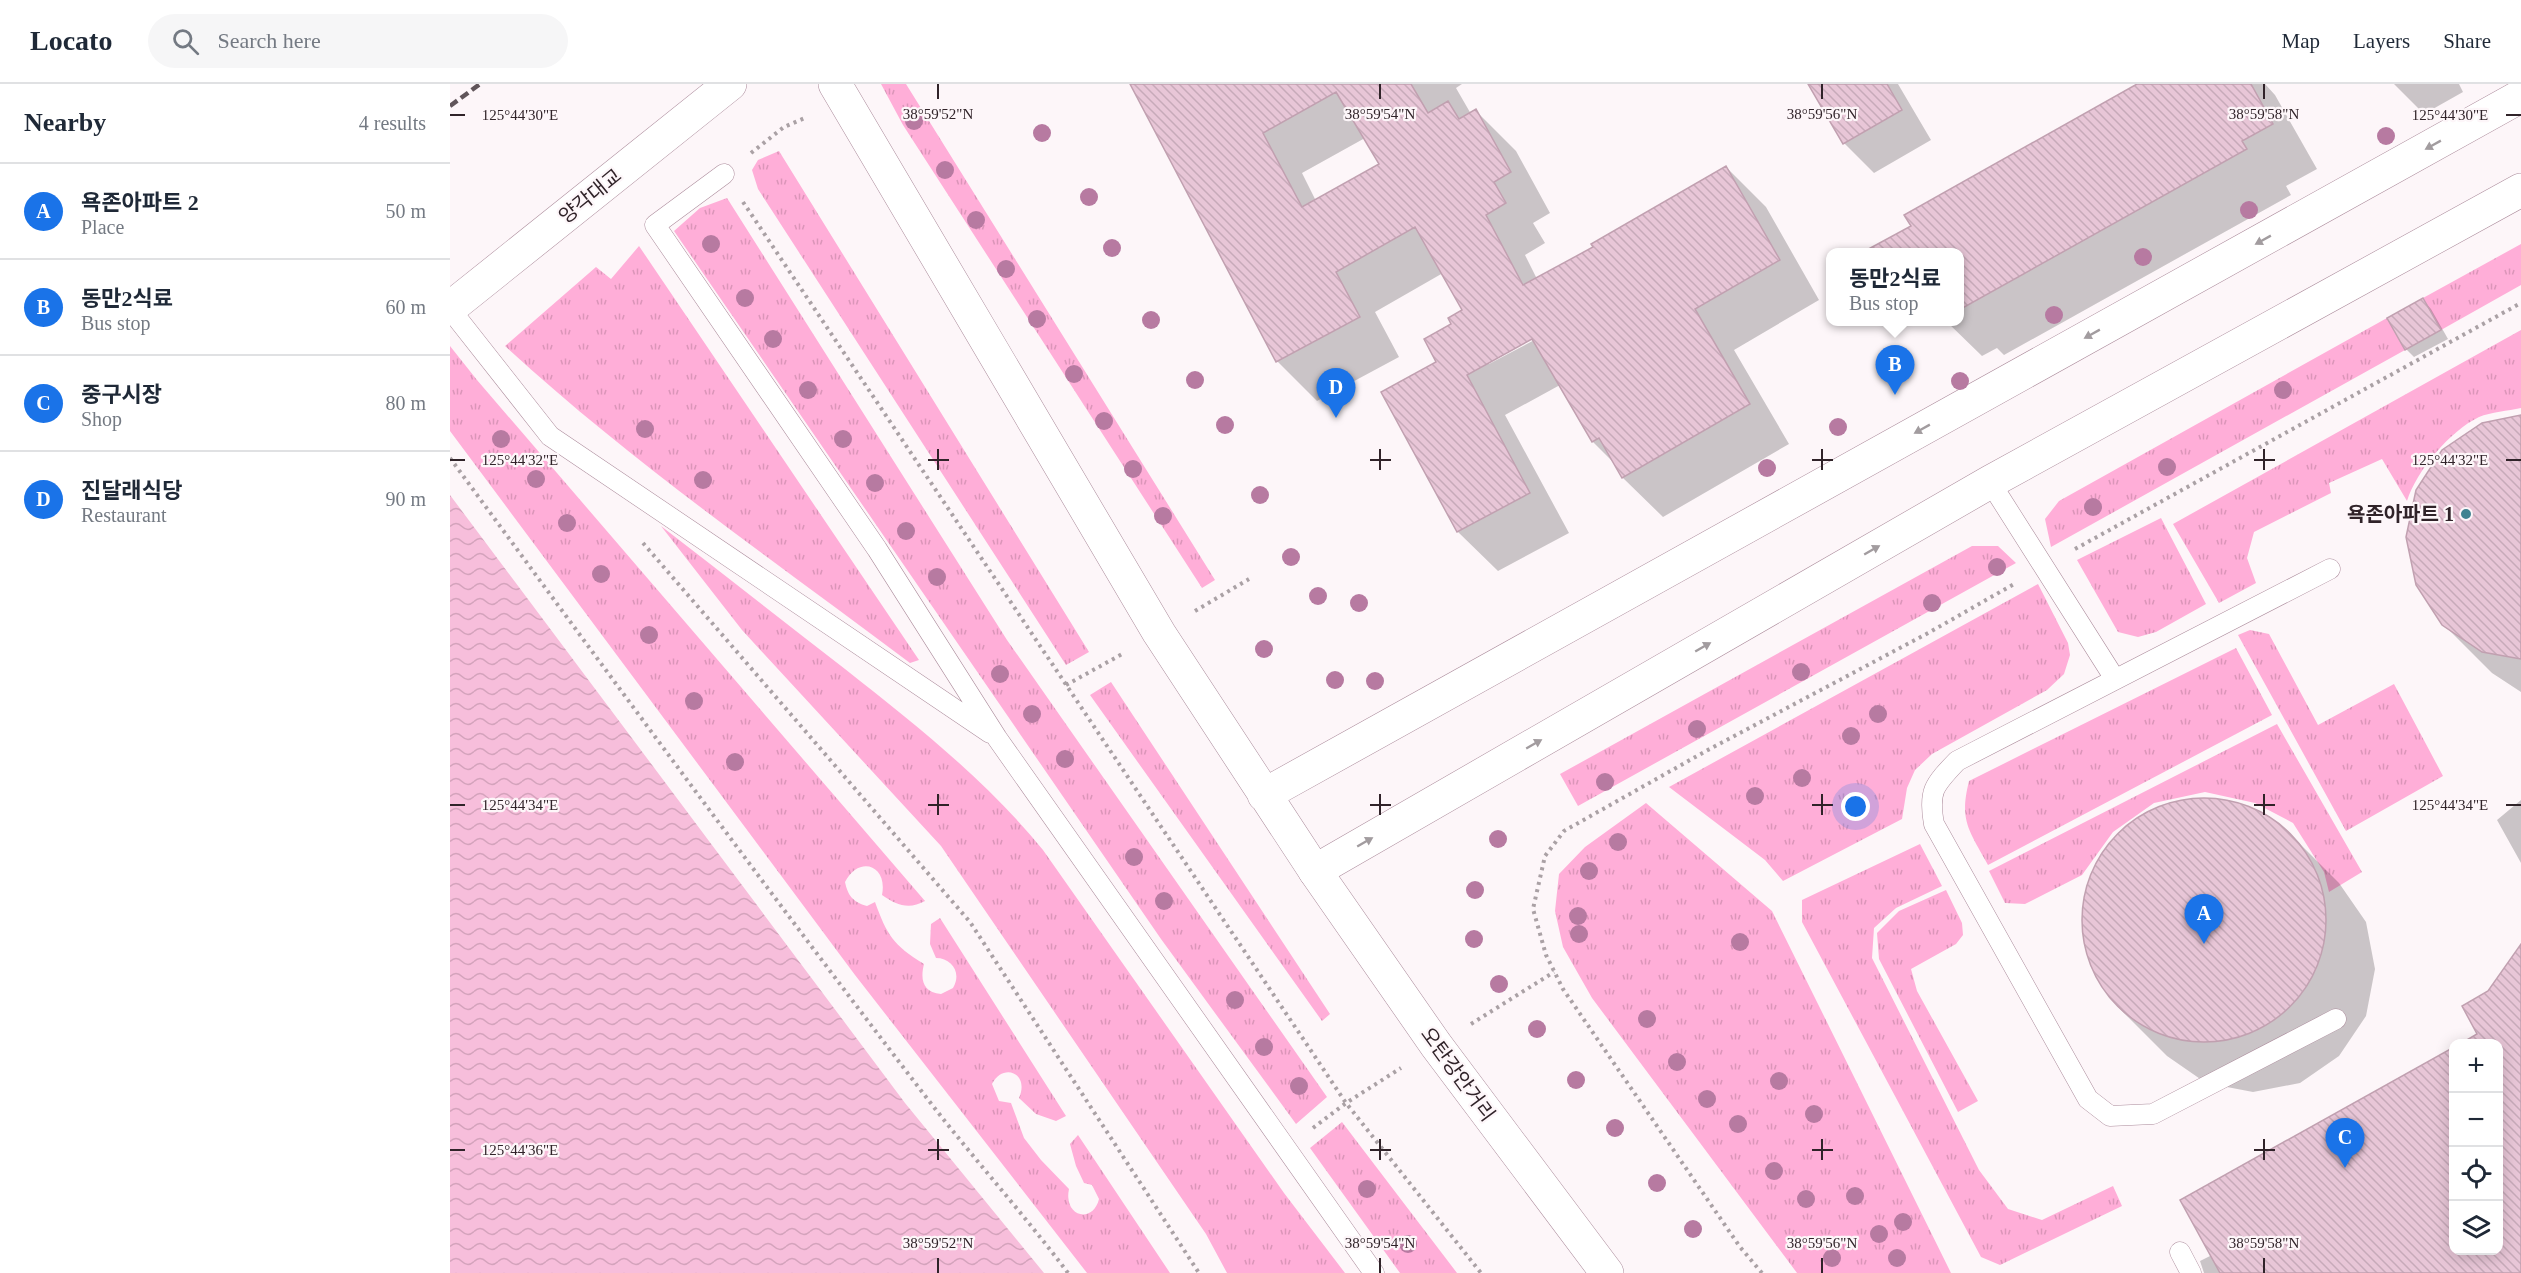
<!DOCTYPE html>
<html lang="en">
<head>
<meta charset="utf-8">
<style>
	body { margin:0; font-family:"Times New Roman","Noto Sans KR",serif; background:#f6f6f7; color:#1f2937 }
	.controls { position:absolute; right:18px; bottom:18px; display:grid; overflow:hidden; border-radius:12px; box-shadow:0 3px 15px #0003 }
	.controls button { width:54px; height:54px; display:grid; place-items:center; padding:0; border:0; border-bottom:2px solid #e0e1e3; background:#fff; color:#1f2937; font:30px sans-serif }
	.you { position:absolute; left:1406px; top:723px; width:21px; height:21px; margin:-15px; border:4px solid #fff; border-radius:50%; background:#1a73e8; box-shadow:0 0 0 9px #1a73e833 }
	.badge { display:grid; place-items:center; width:39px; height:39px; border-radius:50%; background:#1a73e8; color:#fff; font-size:20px; font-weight:700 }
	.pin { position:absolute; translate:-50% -50px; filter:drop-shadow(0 2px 3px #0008) }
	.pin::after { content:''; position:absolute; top:32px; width:21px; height:18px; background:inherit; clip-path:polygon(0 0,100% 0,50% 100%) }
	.popup { position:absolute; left:1376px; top:164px; width:138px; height:78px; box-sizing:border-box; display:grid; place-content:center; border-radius:12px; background:#fff; filter:drop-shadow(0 2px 4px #0005); font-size:20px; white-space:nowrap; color:#747a83 }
	.popup b { font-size:22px; color:#1f2937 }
	.popup::after { content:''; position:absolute; left:50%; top:100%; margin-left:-12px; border:12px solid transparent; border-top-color:#fff }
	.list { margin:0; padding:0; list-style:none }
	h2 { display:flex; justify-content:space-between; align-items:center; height:78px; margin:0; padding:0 24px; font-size:26px }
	h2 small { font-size:20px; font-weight:400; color:#747a83 }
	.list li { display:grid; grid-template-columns:39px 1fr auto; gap:18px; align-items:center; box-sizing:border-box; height:96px; padding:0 24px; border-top:2px solid #e0e1e3 }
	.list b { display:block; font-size:22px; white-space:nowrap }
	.list p { margin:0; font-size:20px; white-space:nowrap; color:#747a83 }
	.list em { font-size:20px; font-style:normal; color:#747a83 }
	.icon { flex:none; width:33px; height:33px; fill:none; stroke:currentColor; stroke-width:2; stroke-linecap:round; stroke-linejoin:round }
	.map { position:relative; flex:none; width:2071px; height:1189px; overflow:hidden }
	header { display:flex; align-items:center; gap:36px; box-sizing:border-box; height:84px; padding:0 30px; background:#fff; border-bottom:2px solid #e0e1e3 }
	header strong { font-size:28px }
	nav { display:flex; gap:33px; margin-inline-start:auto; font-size:21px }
	.search { width:420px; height:54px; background:#f6f6f7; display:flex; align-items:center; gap:15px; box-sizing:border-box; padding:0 21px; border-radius:33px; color:#747a83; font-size:22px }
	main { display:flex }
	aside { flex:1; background:#fff }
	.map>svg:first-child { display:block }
	.grass { fill:url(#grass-tufts) }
	.water { fill:url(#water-waves) }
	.shadow { fill:#0003; fill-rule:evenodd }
	.building { fill:url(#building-back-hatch); stroke:#c1a0b0; stroke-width:1.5; fill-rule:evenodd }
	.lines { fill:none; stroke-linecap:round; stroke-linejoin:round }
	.service-casing { stroke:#ac8c9c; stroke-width:21 }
	.secondary-casing { stroke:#ac8c9c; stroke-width:34 }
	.primary-casing { stroke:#ac8c9c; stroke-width:34 }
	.path { stroke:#aaa1a5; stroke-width:4; stroke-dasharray:3 4.5; stroke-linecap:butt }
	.service { stroke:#fff; stroke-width:20 }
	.secondary { stroke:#fff; stroke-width:33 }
	.primary { stroke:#fff; stroke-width:33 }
	.rail { stroke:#60555a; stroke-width:4.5; stroke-dasharray:9 4.5; stroke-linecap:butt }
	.tree { fill:#b77aa1 }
	.oneway { fill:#a29c9f }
	.ticks { fill:none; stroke:#302329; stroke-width:2 }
	.poi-dot { fill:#3f8391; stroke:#fdf6f9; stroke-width:2 }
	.labels { text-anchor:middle; stroke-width:4.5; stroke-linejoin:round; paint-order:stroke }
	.street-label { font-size:20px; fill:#302329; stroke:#fdf6f9 }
	.poi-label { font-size:20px; font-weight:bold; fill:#302329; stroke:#fdf6f9; text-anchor:end }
	.ticks-label { font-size:15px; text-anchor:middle; fill:#302329; stroke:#fdf6f9; stroke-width:4.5; stroke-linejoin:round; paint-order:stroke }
</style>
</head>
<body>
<header>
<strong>Locato</strong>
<div class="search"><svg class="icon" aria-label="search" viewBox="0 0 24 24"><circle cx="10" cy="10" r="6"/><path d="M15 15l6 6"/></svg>Search here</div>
<nav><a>Map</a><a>Layers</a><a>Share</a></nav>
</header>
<main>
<aside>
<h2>Nearby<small>4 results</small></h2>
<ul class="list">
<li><span class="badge">A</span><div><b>욕존아파트 2</b><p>Place</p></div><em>50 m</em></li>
<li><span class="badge">B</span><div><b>동만2식료</b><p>Bus stop</p></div><em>60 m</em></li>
<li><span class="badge">C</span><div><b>중구시장</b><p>Shop</p></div><em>80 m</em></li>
<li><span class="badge">D</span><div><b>진달래식당</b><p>Restaurant</p></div><em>90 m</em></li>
</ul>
</aside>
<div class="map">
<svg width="2071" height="1189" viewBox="0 0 2071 1189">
	<defs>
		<pattern id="grass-tufts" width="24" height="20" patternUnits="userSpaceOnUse" patternTransform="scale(1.5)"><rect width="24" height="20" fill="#ffaed8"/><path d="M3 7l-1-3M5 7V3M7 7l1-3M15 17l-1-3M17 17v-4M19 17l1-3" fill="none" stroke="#db95b9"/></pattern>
		<pattern id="water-waves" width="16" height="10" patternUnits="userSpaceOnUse" patternTransform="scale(1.5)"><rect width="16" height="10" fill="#f7bedb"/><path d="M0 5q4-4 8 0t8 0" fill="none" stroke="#d4a3bc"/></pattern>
		<pattern id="building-back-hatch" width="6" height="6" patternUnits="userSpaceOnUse" patternTransform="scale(1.5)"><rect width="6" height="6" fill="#e8c6d7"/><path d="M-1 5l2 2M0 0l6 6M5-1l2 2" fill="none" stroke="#c7aab9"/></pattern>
	</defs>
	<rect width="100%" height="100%" fill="#fdf6f9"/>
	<!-- grass -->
	<path class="grass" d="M431 0H456L765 496 752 504 453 41Z
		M329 67 639 568 616 581 308 105 302 86 308 76Z
		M277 114 557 556 877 1013 846 1040 711 855 224 147 250 124Z
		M2071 160V201L1991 246 1973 214Z
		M189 162 469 576 460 579C323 476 181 378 55 262L146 183 161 195Z
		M1937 234 1955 266 1601 463 1595 435 1609 417Z
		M2071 246V324C2058 327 2041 328 2029 333 2000 347 1967 386 1957 417L1932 375 1879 399 1881 409 1804 448 1797 474 1806 499 1769 519 1723 440Z
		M0 262 27 296 475 817C459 826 446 821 432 811 438 781 409 771 395 798 398 812 403 818 417 822L425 818C437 851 443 861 474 880 470 896 473 908 491 910L503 904C512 889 502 874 486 874L480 860 481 840 490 834 616 1032 606 1037 586 1030 569 1014C580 989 553 978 542 1000L549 1017 561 1019 574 1054 591 1076 619 1105C613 1133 643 1140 649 1115L642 1101 634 1099 626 1082 620 1060 628 1051 720 1189H637L405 891 0 347Z
		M1711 434 1756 520 1706 548 1688 553 1668 548 1627 476Z
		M211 442C272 489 333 537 395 585 466 641 536 696 593 766L834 1109 895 1189H777L756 1150 491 762 292 546Z
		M1522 462H1548L1566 479 1128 722 1110 690Z
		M1588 500 1618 559 1620 571 1614 590 1597 606 1482 670 1465 686 1457 704 1452 735 1333 797 1315 776 1219 703Z
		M1800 546 1819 550 1868 641 1944 600 1993 692 1896 747 1788 551Z
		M1786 564 1822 631 1538 781C1519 746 1509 737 1519 697Z
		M661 598 880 930 872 937 640 611Z
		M1827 640 1912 788 1879 808 1874 788 1843 739 1805 719 1755 708 1704 719 1663 748 1632 791 1575 820 1555 819 1539 787Z
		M1196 719 1322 827 1501 1189H1347L1142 914 1113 863 1105 827 1109 790 1135 763Z
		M1470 760 1492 802 1446 824 1424 844 1422 874 1529 1086 1558 1125 1592 1136 1663 1102 1672 1122 1550 1181 1531 1173 1352 838V816Z
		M1496 806 1512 839 1513 851 1506 860 1461 885 1467 907 1528 1017 1508 1028 1429 875 1427 849 1449 827Z
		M892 1038 1007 1189H950L860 1064Z"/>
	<!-- water -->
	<path class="water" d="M0 411 455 1019 594 1189H0Z"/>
	<!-- shadow -->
	<path class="shadow" d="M681 0H1012L1006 4 1021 30 1026 27 1066 67 1100 129 1083 139 1095 159 1075 171 1087 195 1145 164 1276 83 1316 123 1369 216 1284 266 1339 360 1213 433 1173 394 1165 380 1143 358 1110 301 1055 331 1119 449 1048 487 1008 448 933 309 988 279 1003 240 1014 227 993 189 925 228 949 273 867 317 827 277ZM915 54 931 80 866 117 852 89ZM1088 250 1090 253 1039 280V277Z
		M1360 0H1448L1481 56 1424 89 1394 59Z
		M1691 0H1815L1825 11 1867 85 1836 102 1841 111 1554 271 1547 264 1532 272 1497 238H1510V168H1454L1445 152Z
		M1944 0H2009L2013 8 1974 30Z
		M1973 216 1981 225 1998 255 1964 273 1956 265Z
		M2071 333V608L2042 589 1993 540Z
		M1754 714 1801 723 1840 750 1889 799 1916 838 1925 885 1916 932 1889 972 1850 999 1803 1008 1756 999 1717 972 1668 923 1641 883 1632 836 1641 789 1668 749 1707 723Z
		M2071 716V779L2047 736Z
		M2071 882V1189H1754L1750 1177 1762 1171 2048 1166V960L2029 950 2039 909Z"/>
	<!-- building -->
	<path class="building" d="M680 0H961L978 29 998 17 1009 35 1026 25 1061 88 1044 98 1056 119 1036 131 1073 201 1143 163 1141 160 1276 82 1330 176 1245 225 1300 320 1172 394 1149 354 1142 358 1082 255 1017 291 1080 409 1007 448 931 308 986 278 974 255 1001 240 998 234 1012 226 965 143 886 188 910 233 826 278ZM886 8 929 80 852 123 813 49Z
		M1358 0H1437L1452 26 1393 60Z
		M1687 0H1801L1823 40 1792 57 1797 65 1509 226V168H1413L1461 142 1454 131Z
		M1973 214 1991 246 1955 266 1937 234Z
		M2071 331V575L2032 568 1992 541 1966 501 1956 453 1966 406 1992 366 2032 339Z
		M1632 836a122 122 0 1 1 244 0a122 122 0 1 1-244 0Z
		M2071 860V1189H1770L1730 1116 2004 963V1167H2049V960H2010L2027 950 2012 922 2038 907Z"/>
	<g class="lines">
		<defs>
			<path id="service" d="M274 90 205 141 427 465 547 654 924 1189
				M0 225 100 352 540 649
				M1540 398 1665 595
				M1880 485 1507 677C1484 701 1478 707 1484 740L1638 1015 1660 1032 1703 1030 1886 935
				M1730 1168 1741 1189"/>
			<path id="secondary" d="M865 787 986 961 1157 1189"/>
			<path id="primary" d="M385 0 709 549 865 787 1540 398 2071 106
				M0 224 280 0
				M814 711 2071 12"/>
		</defs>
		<!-- service casing -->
		<use href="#service" class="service-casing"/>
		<!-- secondary casing -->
		<use href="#secondary" class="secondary-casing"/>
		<!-- primary casing -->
		<use href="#primary" class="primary-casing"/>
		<!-- path -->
		<path class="path" d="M301 69 334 43 357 33
			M293 118 896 1019 1031 1189
			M0 374C157 588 314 802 476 1013 522 1073 573 1129 618 1189
			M193 459 520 838 749 1189
			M1625 465 2071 219
			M745 527 799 495
			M616 601 674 569
			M1021 940 1104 888
			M863 1044 896 1019 951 984
			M1312 1189 1290 1163 1113 905 1096 871 1083 825 1095 772 1114 747 1256 667 1480 548 1564 500"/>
		<!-- service -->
		<use href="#service" class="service"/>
		<!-- secondary -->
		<use href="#secondary" class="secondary"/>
		<!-- primary -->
		<use href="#primary" class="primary"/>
		<!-- rail -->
		<path class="rail" d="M0 22 30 0"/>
	</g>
	<!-- trees -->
	<g class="tree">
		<circle cx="464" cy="37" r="9"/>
		<circle cx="592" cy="49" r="9"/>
		<circle cx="1936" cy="52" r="9"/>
		<circle cx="495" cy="86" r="9"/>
		<circle cx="639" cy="113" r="9"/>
		<circle cx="1799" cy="126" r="9"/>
		<circle cx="526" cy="136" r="9"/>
		<circle cx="261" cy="160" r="9"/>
		<circle cx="662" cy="164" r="9"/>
		<circle cx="1693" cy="173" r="9"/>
		<circle cx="556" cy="185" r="9"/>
		<circle cx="295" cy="214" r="9"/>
		<circle cx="1604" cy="231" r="9"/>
		<circle cx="587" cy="235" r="9"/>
		<circle cx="701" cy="236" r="9"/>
		<circle cx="323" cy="255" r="9"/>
		<circle cx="624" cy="290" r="9"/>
		<circle cx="745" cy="296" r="9"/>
		<circle cx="1510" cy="297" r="9"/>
		<circle cx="358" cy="306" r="9"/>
		<circle cx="1833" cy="306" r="9"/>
		<circle cx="654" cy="337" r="9"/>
		<circle cx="775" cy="341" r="9"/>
		<circle cx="1388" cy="343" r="9"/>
		<circle cx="195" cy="345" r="9"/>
		<circle cx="51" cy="355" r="9"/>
		<circle cx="393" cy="355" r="9"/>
		<circle cx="1717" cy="383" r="9"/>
		<circle cx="1317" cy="384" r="9"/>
		<circle cx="683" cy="385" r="9"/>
		<circle cx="86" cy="395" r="9"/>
		<circle cx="253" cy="396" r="9"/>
		<circle cx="425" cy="399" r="9"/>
		<circle cx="810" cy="411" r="9"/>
		<circle cx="1643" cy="423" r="9"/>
		<circle cx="713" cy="432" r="9"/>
		<circle cx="117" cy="439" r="9"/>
		<circle cx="456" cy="447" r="9"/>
		<circle cx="841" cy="473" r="9"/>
		<circle cx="1547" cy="483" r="9"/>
		<circle cx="151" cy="490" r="9"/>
		<circle cx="487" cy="493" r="9"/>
		<circle cx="868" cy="512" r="9"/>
		<circle cx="909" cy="519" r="9"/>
		<circle cx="1482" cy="519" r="9"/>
		<circle cx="199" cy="551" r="9"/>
		<circle cx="814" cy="565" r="9"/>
		<circle cx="1351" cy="588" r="9"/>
		<circle cx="550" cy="590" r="9"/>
		<circle cx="885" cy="596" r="9"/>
		<circle cx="925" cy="597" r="9"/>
		<circle cx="244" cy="617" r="9"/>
		<circle cx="582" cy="630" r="9"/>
		<circle cx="1428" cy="630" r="9"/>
		<circle cx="1247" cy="645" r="9"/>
		<circle cx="1401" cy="652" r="9"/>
		<circle cx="615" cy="675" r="9"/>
		<circle cx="285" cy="678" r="9"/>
		<circle cx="1352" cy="694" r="9"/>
		<circle cx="1155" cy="698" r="9"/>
		<circle cx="1305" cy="712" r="9"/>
		<circle cx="1048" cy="755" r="9"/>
		<circle cx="1168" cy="758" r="9"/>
		<circle cx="684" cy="773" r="9"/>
		<circle cx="1139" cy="787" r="9"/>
		<circle cx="1025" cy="806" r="9"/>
		<circle cx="714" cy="817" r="9"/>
		<circle cx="1128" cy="832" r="9"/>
		<circle cx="1129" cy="850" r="9"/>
		<circle cx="1024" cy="855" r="9"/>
		<circle cx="1290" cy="858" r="9"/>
		<circle cx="1049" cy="900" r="9"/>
		<circle cx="785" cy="916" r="9"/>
		<circle cx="1197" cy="935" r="9"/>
		<circle cx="1087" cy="945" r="9"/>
		<circle cx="814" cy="963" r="9"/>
		<circle cx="1227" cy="978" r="9"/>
		<circle cx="1126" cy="996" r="9"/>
		<circle cx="1329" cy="997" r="9"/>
		<circle cx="849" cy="1002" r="9"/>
		<circle cx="1257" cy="1015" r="9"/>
		<circle cx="1364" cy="1030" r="9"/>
		<circle cx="1288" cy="1040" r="9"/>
		<circle cx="1165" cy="1044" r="9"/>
		<circle cx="1324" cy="1087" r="9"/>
		<circle cx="1207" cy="1099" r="9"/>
		<circle cx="917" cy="1105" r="9"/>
		<circle cx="1405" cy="1112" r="9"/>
		<circle cx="1356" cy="1115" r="9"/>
		<circle cx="1453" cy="1138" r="9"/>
		<circle cx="1243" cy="1145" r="9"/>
		<circle cx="1429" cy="1150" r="9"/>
		<circle cx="958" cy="1160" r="9"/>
		<circle cx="1382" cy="1174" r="9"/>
		<circle cx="1447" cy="1174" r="9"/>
	</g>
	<!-- one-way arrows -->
	<defs><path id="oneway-solid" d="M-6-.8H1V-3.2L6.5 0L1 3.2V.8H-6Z" transform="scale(1.5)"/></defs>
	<g class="oneway">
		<use href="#oneway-solid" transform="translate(1983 61) rotate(151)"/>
		<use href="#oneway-solid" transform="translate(1813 156) rotate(151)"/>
		<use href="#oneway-solid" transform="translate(1642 250) rotate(151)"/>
		<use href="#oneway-solid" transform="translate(1472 345) rotate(151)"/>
		<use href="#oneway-solid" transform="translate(1422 466) rotate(-30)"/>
		<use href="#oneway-solid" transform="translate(1253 563) rotate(-30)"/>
		<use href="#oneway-solid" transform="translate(1084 660) rotate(-30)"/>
		<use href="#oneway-solid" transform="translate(915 758) rotate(-30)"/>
	</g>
	<!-- ticks -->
	<path class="ticks" d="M488 0V15M930 0V15M1372 0V15M1814 0V15M0 31H15M2056 31H2071M488 365V386M930 365V386M1372 365V386M1814 365V386M0 376H15M478 376H499M920 376H941M1362 376H1383M1804 376H1825M2056 376H2071M488 710V731M930 710V731M1372 710V731M1814 710V731M0 721H15M478 721H499M920 721H941M1362 721H1383M1804 721H1825M2056 721H2071M488 1055V1076M930 1055V1076M1372 1055V1076M1814 1055V1076M0 1066H15M478 1066H499M920 1066H941M1362 1066H1383M1804 1066H1825M488 1174V1189M930 1174V1189M1372 1174V1189M1814 1174V1189"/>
	<!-- markers -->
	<circle class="poi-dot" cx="2016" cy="430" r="6"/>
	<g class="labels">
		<!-- street labels -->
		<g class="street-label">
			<text transform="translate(140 112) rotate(-39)" y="7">양각대교</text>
			<text transform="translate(1008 990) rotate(54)" y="7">오탄강안거리</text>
		</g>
		<!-- poi labels -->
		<g class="poi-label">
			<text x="2004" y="437">욕존아파트 1</text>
		</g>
	</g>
	<g class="ticks-label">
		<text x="488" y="35">38°59'52"N</text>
		<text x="930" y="35">38°59'54"N</text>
		<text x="1372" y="35">38°59'56"N</text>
		<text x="1814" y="35">38°59'58"N</text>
		<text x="2000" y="36">125°44'30"E</text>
		<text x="70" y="36">125°44'30"E</text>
		<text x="2000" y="381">125°44'32"E</text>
		<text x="70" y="381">125°44'32"E</text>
		<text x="2000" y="726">125°44'34"E</text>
		<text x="70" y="726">125°44'34"E</text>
		<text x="70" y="1071">125°44'36"E</text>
		<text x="488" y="1164">38°59'52"N</text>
		<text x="930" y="1164">38°59'54"N</text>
		<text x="1372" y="1164">38°59'56"N</text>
		<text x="1814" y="1164">38°59'58"N</text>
	</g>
</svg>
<div class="controls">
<button>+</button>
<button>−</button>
<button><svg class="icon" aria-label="locate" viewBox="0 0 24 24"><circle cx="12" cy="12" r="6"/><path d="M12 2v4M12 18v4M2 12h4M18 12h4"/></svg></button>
<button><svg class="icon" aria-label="layers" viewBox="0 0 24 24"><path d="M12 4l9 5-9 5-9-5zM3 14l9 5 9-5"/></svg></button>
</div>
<div class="you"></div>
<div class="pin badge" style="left:1754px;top:860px">A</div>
<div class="pin badge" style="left:1445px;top:311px">B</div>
<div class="popup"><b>동만2식료</b>Bus stop</div>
<div class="pin badge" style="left:1895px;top:1084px">C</div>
<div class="pin badge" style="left:886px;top:334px">D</div>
</div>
</main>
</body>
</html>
